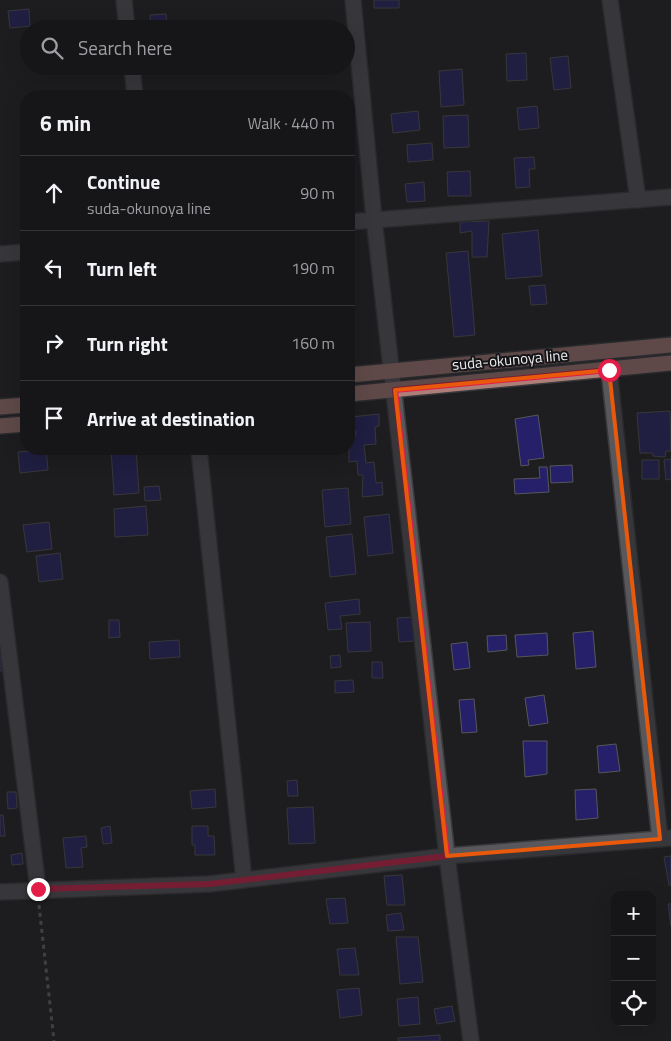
<!DOCTYPE html>
<html lang="en">
<head>
<meta charset="utf-8">
<style>
	body { margin:0; font-family:"Titillium Web",sans-serif; background:#1f1f22; color:#f1f3f6 }
	.controls { position:absolute; right:15px; bottom:15px; display:grid; overflow:hidden; border-radius:10px; box-shadow:0 5px 20px #0002 }
	.controls button { width:45px; height:45px; display:grid; place-items:center; padding:0; border:0; border-bottom:1px solid #353538; background:#161619; color:#f1f3f6; font:25px sans-serif }
	.stop { position:absolute; width:15px; height:15px; margin:-11px; border:4px solid #e11d48; border-radius:50%; background:#fff }
	.stop.end { background:#e11d48; border-color:#fff; box-shadow:0 1px 5px #0008 }
	.list { margin:0; padding:0; list-style:none }
	h2 { display:flex; justify-content:space-between; align-items:center; height:65px; margin:0; padding:0 20px; font-size:21px }
	h2 small { font-size:16px; font-weight:400; color:#9e9fa2 }
	.list li { display:grid; grid-template-columns:32px 1fr auto; gap:15px; align-items:center; box-sizing:border-box; height:75px; padding:0 20px; border-top:1px solid #353538 }
	.list b { display:block; font-size:19px; white-space:nowrap }
	.list p { margin:0; font-size:16px; white-space:nowrap; color:#9e9fa2 }
	.list em { font-size:16px; font-style:normal; color:#9e9fa2 }
	.icon { flex:none; width:28px; height:28px; fill:none; stroke:currentColor; stroke-width:2; stroke-linecap:round; stroke-linejoin:round }
	.map { position:relative; flex:none; width:671px; height:1041px; overflow:hidden }
	.search { position:absolute; background:#161619; box-shadow:0 5px 20px #0002; left:20px; top:20px; width:335px; height:55px; display:flex; align-items:center; gap:12px; box-sizing:border-box; padding:0 18px; border-radius:28px; color:#9e9fa2; font-size:19px }
	.panel { position:absolute; background:#161619; box-shadow:0 5px 20px #0002; left:20px; top:90px; width:335px; height:365px; border-radius:20px }
	.map>svg:first-child { display:block }
	.building { fill:#252069; stroke:#56565a }
	.lines { fill:none; stroke-linecap:round; stroke-linejoin:round }
	.minor-casing { stroke:#3a3a3d; stroke-width:18 }
	.major-casing { stroke:#3a3a3d; stroke-width:18 }
	.path { stroke:#6b6b6e; stroke-width:3; stroke-dasharray:4 4; stroke-linecap:butt }
	.minor { stroke:#58585c; stroke-width:15 }
	.major { stroke:#ae7f78; stroke-width:15 }
	.route { stroke:#e11d48; stroke-width:6 }
	.marked { fill:none; stroke:#e8590c; stroke-width:4; stroke-linejoin:round }
	.labels { text-anchor:middle; stroke-width:4; stroke-linejoin:round; paint-order:stroke }
	.street-label { font-size:15px; fill:#ededef; stroke:#151518 }
</style>
</head>
<body>
<div class="map">
<svg width="671" height="1041" viewBox="0 0 671 1041">
	<rect width="100%" height="100%" fill="#1e1e21"/>
	<!-- building -->
	<path class="building" d="M374 0H399V8H374Z
		M29 9 30 26 10 28 8 11Z
		M166 14 167 29H151L150 15Z
		M526 53 527 80 507 81 506 54Z
		M568 56 571 88 554 90 550 58Z
		M462 69 464 105 441 107 439 71Z
		M537 106 539 128 519 130 517 108Z
		M418 111 420 130 393 133 391 114Z
		M468 115 469 147 444 148 443 116Z
		M432 143 433 160 408 162 407 145Z
		M534 157 535 169H529L530 187 516 188 514 158Z
		M470 171 471 196H448L447 172Z
		M424 182 425 201 407 202 405 184Z
		M489 221 487 257H472V231L460 233V222Z
		M538 230 542 276 506 279 502 234Z
		M349 242 352 271H349Z
		M468 251 475 335 454 337 446 253Z
		M545 285 547 304 531 305 529 286Z
		M670 411 671 451H666L665 457 653 456 652 453H640L637 413Z
		M379 414V426L375 427 376 444 364 445 366 463 374 462 376 483 382 482 383 495 362 497 363 475H358L357 461 349 462V441H352V435H356L355 430H352L351 417Z
		M538 415 544 458 528 460 529 465 521 466 515 419Z
		M111 449H136L139 493 114 495Z
		M46 450 48 470 20 473 18 452Z
		M671 459V479L666 480 664 460Z
		M642 460H659V479H642Z
		M572 465 573 482 551 483 550 466Z
		M539 467H547L549 492 515 494 514 479 540 478Z
		M159 486 161 500 145 501 144 487Z
		M348 488 351 524 325 527 322 490Z
		M146 506 148 535 115 537 114 509Z
		M389 514 393 553 368 556 364 517Z
		M49 522 52 549 27 552 23 525Z
		M352 534 356 574 330 577 326 537Z
		M60 553 63 579 39 582 36 556Z
		M359 599 360 614 340 616 342 629 328 630 325 603Z
		M413 617 415 641 399 642 397 618Z
		M109 620H119L120 637 109 638Z
		M370 622 371 651 348 652 346 623Z
		M593 631 596 667 576 669 573 633Z
		M547 633 548 655 517 657 515 635Z
		M506 635 507 650 488 652 487 636Z
		M179 640 180 657 150 659 149 642Z
		M467 642 470 668 454 670 451 644Z
		M340 655 341 667 331 668 330 656Z
		M0 657H2L4 670 0 671Z
		M372 662H382L383 678H372Z
		M353 680 354 692 335 693V681Z
		M544 695 548 723 529 726 525 698Z
		M474 699 477 732 462 733 459 700Z
		M523 741H547V774L525 777Z
		M616 744 620 771 599 773 597 746Z
		M297 780 298 796H288L287 781Z
		M215 789 216 807 192 809 190 791Z
		M596 789 598 818 576 820 575 790Z
		M7 792H16L17 808 8 809Z
		M313 807 315 843 289 844 287 808Z
		M0 815H3L5 836H0Z
		M110 826 112 843 103 844 101 828Z
		M192 826H208V836H214L215 855H195V845H192Z
		M86 836 87 847 81 848 83 867 66 868 63 838Z
		M22 853 23 864 12 865 11 855Z
		M671 856V885H669L664 857Z
		M402 875 405 905H387L384 876Z
		M345 898 348 923 330 924 326 899Z
		M668 904H671V926Z
		M401 913 404 930 388 931 386 915Z
		M396 937H418L423 982 400 984Z
		M355 948 359 975H340L337 949Z
		M359 988 362 1015 340 1018 337 990Z
		M418 997 420 1024 399 1026 397 999Z
		M452 1006 455 1021 437 1024 434 1009Z
		M440 1035V1041H398V1038Z"/>
	<g class="lines">
		<defs>
			<path id="minor" d="M124 0 127 29
				M353 0 374 219 447 856 471 1041
				M610 0 638 200
				M132 66 135 96
				M349 222 671 197
				M0 254 26 252
				M609 370 660 839
				M199 449 244 880
				M0 582 38 889
				M0 892 209 884 447 856 671 838"/>
			<path id="major" d="M349 375 671 345
				M349 394 671 363
				M0 407 26 405
				M0 426 26 424"/>
		</defs>
		<!-- minor casing -->
		<use href="#minor" class="minor-casing"/>
		<!-- major casing -->
		<use href="#major" class="major-casing"/>
		<!-- path -->
		<path class="path" d="M39 905 54 1041"/>
		<!-- minor -->
		<use href="#minor" class="minor"/>
		<!-- major -->
		<use href="#major" class="major"/>
	</g>
	<g class="lines">
		<!-- route -->
		<path class="route" d="M38 889 209 884 447 856 395 390 609 370"/>
	</g>
	<!-- marked area -->
	<path d="M0 0H671V1041H0ZM609 370 660 839 447 856 395 390Z" fill="#1e1e21" fill-opacity=".55" fill-rule="evenodd"/>
	<path class="marked" d="M609 370 660 839 447 856 395 390Z"/>
	<g class="labels">
		<!-- street labels -->
		<g class="street-label">
			<text transform="translate(510 360) rotate(-5)" y="5">suda-okunoya line</text>
		</g>
	</g>
</svg>
<div class="controls">
<button>+</button>
<button>−</button>
<button><svg class="icon" aria-label="locate" viewBox="0 0 24 24"><circle cx="12" cy="12" r="6"/><path d="M12 2v4M12 18v4M2 12h4M18 12h4"/></svg></button>
</div>
<div class="stop" style="left:609px;top:370px"></div>
<div class="stop end" style="left:38px;top:889px"></div>
<div class="search"><svg class="icon" aria-label="search" viewBox="0 0 24 24"><circle cx="10" cy="10" r="6"/><path d="M15 15l6 6"/></svg>Search here</div>
<section class="panel">
<h2>6 min<small>Walk · 440 m</small></h2>
<ul class="list">
<li><svg class="icon" aria-label="ahead" viewBox="0 0 24 24"><path d="M12 20V5M6 11l6-6 6 6"/></svg><div><b>Continue</b><p>suda-okunoya line</p></div><em>90 m</em></li>
<li><svg class="icon" aria-label="left" viewBox="0 0 24 24"><path d="M17 20v-9H6M10 6l-5 5 5 5"/></svg><div><b>Turn left</b></div><em>190 m</em></li>
<li><svg class="icon" aria-label="right" viewBox="0 0 24 24"><path d="M7 20v-9h11M14 6l5 5-5 5"/></svg><div><b>Turn right</b></div><em>160 m</em></li>
<li><svg class="icon" aria-label="arrive" viewBox="0 0 24 24"><path d="M6 21V4h12l-3 4 3 4H6"/></svg><div><b>Arrive at destination</b></div></li>
</ul>
</section>
</div>
</body>
</html>
